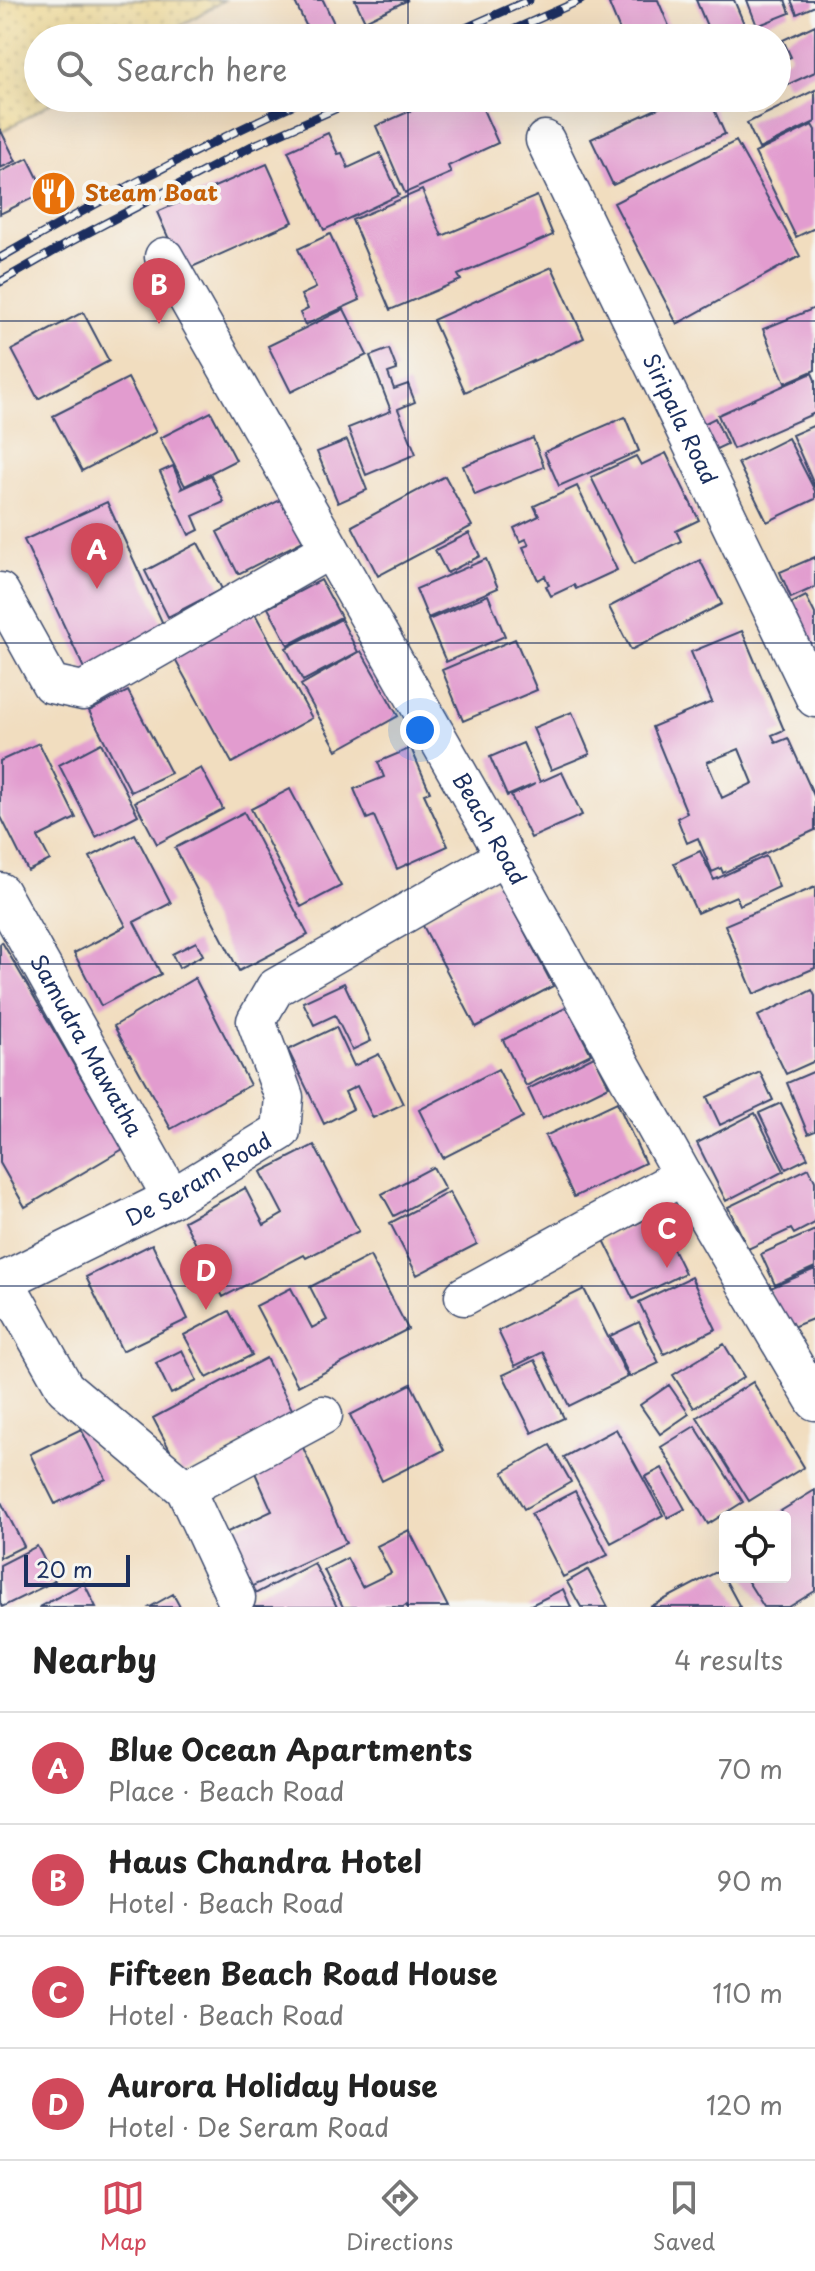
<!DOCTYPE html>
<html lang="en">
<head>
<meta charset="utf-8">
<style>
	body { margin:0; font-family:"Playpen Sans",sans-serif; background:#f2f2f2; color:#222 }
	.controls { position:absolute; right:24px; bottom:24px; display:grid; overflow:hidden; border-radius:8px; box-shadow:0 8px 32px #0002 }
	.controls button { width:72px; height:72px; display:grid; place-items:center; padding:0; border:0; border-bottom:2px solid #e0e0e0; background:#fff; color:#222; font:40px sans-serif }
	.scale { position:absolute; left:24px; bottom:20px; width:106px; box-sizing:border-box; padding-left:8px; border:4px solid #1b2f5e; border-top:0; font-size:22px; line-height:28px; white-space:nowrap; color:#1b2f5e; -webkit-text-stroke:6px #f6f6f2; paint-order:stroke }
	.you { position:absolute; left:420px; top:730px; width:28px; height:28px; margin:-20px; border:6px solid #fff; border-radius:50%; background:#1a73e8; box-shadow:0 0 0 12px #1a73e833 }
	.badge { display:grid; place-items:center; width:52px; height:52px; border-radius:50%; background:#d1495b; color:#fff; font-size:26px; font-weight:700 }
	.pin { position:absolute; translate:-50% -66px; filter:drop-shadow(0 2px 4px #0008) }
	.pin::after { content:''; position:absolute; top:42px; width:28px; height:24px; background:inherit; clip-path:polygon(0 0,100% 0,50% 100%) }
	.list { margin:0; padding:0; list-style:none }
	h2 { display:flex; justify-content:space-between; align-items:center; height:104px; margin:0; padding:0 32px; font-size:34px }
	h2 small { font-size:26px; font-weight:400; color:#767676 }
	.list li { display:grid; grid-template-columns:52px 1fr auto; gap:24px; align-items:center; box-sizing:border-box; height:112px; padding:0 32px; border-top:2px solid #e0e0e0 }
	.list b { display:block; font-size:30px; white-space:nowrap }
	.list p { margin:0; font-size:26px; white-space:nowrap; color:#767676 }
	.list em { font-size:26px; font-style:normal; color:#767676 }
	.icon { flex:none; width:44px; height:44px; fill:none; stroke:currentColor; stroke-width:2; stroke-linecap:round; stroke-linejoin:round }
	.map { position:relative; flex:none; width:815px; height:1607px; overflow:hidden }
	.search { position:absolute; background:#fff; box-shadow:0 8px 32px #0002; left:24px; right:24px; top:24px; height:88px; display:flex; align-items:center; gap:20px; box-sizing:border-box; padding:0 28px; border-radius:44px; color:#767676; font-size:30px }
	.sheet { height:552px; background:#fff }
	nav { display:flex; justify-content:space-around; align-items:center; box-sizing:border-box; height:112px; border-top:2px solid #e0e0e0; background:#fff; font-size:22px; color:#767676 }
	nav a { display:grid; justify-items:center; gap:4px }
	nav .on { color:#d1495b }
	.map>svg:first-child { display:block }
	.sand { fill:url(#sand-dots); stroke:#84847e; stroke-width:2 }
	.building { fill:#e29ccf; fill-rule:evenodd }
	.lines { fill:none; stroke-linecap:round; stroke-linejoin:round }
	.minor-casing { stroke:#3b496d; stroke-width:41 }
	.minor { stroke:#fff; stroke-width:38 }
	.rail-casing { stroke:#1b2f5e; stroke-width:9 }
	.rail { stroke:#f6f6f2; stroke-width:6; stroke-dasharray:18; stroke-linecap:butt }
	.grid { fill:none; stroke:#1b2f5e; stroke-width:2; stroke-opacity:0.55 }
	.labels { text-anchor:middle; stroke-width:8; stroke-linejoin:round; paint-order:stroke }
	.food-label { font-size:22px; font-weight:bold; fill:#c56008; stroke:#f6f6f2; text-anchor:start }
	.street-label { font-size:22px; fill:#1b2f5e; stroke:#f6f6f2 }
</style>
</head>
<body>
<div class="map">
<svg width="815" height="1607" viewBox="0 0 815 1607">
	<defs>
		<pattern id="sand-dots" width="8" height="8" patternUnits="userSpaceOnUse" patternTransform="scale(2)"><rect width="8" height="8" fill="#eeda9e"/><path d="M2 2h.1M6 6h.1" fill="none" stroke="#ccbb8a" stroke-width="1.8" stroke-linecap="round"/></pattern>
	</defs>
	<rect width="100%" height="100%" fill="#f6f6f2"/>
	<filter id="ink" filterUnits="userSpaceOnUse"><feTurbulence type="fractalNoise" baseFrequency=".0125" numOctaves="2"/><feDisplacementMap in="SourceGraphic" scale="16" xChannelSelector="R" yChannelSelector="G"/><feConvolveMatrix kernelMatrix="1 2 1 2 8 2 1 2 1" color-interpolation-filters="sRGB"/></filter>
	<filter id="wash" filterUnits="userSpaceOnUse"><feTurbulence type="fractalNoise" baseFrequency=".006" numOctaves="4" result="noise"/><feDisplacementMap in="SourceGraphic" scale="32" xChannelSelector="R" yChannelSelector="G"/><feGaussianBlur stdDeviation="1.8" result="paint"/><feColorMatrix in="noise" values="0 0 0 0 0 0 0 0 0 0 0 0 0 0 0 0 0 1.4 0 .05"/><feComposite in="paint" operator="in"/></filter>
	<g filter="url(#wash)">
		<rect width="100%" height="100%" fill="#f1ddbf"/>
		<!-- sand -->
		<path class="sand" d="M0 0H224L160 38H38V98H59L0 133Z"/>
		<g id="blocks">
			<!-- building -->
			<path class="building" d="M294 0H323L341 38H312Z
				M355 0H408L365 21Z
				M618 0H658L674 38H623L609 4Z
				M696 0H734L750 38H712Z
				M747 0H785L790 13 757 26Z
				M791 0H815V6L797 14Z
				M815 25V72L787 85 777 63 791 57 783 40Z
				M815 90V122L759 149 747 123Z
				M409 98H478L498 143 448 166 451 173 405 193 376 126 415 109Z
				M680 98H709L725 134 613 185 591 139Z
				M812 125 815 130V228L796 237 755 153Z
				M0 129 16 161 0 168Z
				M328 133 338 154 342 153 348 168 380 153 399 195 324 230 288 151Z
				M736 141 800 256 677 324 614 203Z
				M28 158 45 192 0 214V172Z
				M267 164 293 222 183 271 157 212Z
				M422 190 442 236 537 196 553 235 458 275 461 280 390 310 352 220Z
				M330 234 360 300 305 325 300 313 308 309 301 295 316 288 298 249Z
				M552 267 584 338 465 392 433 320Z
				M815 308V370L785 383 763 329Z
				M344 309 367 355 291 392 268 346Z
				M83 312 109 361 38 399 12 350Z
				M389 349 397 370 388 373 394 389 408 384 415 402 398 409 416 454 366 475 348 428 391 411 370 356Z
				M812 373 815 380V413L733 449 718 415Z
				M128 378 156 432 82 471 53 416Z
				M211 412 236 460 185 486 160 438Z
				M625 417 639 451 559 486 544 452Z
				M715 418 727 444 708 453 697 427Z
				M815 425V487L792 435Z
				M533 438 544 467 475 495 463 466Z
				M788 438 815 491V499L767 522 738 463Z
				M347 440 367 490 338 503 317 452Z
				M666 453 699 520 676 531 681 541 634 564 591 477 636 456 641 465Z
				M173 466 182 487 181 489 211 475 224 502 193 516 199 530 189 535 160 472Z
				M445 476 472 526 378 576 352 526Z
				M577 486 617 570 576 589 574 585 551 596 546 586 549 585 545 576 538 580 523 547 529 545 526 539 520 542 514 528 539 516 534 506Z
				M282 499 303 541 238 574 217 532Z
				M107 502 169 637 87 675 24 540Z
				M469 533 480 556 447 573 435 550Z
				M198 543 222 589 168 617 145 571Z
				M815 557V587L791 598 780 572Z
				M486 559 498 588 428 618 416 589Z
				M700 560 722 604 631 650 609 607Z
				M321 580 341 617 288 645 268 608Z
				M488 595 505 636 446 662 428 620Z
				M806 596 815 614V658L782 608Z
				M249 603 312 718 232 763 168 647Z
				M341 619 358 652 303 681 286 648Z
				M742 631 784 730 772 735 776 743 788 738 815 798V830L723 873 721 868 712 872 698 838 687 843 677 818 687 813 652 727 712 702 691 652ZM739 749 753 783 722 798 707 762Z
				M515 639 537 690 463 721 442 670Z
				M361 651 398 716 337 750 301 685Z
				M128 691 171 773 131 792 89 711Z
				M572 712 590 754 551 770 533 728Z
				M39 743 76 818 38 837 50 860 28 871 0 815V761Z
				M101 743 138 815 96 837 59 765Z
				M523 743 540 782 562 772 582 815 531 838 511 796 535 784 507 796 490 757Z
				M411 748 430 792 424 794 448 846 397 869 374 816 367 819 354 789 384 777 378 762Z
				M201 768 223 809 157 844 135 802Z
				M290 789 341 886 301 907 251 809Z
				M244 812 308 935 239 971 175 848Z
				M135 834 171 903 134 922 161 974 101 1006 74 953 126 926 90 857Z
				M700 851 714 880 766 856 779 887 740 905 736 896 697 913 674 863Z
				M498 881 553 986 476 1027 421 922Z
				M815 887V968L754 994 725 925Z
				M2 942 123 1149 25 1207 0 1163V944Z
				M196 942 203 955 179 968 172 954Z
				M195 978 250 1085 171 1129 114 1026Z
				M344 983 371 1041 352 1050 335 1015 314 1025 303 1002Z
				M812 990 815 996V1061L786 1074 758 1016Z
				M567 1007 591 1054 526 1086 503 1040Z
				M336 1027 354 1066 379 1054 403 1104 373 1118 357 1086 345 1092 353 1109 324 1124 288 1050Z
				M594 1056 609 1086 542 1119 528 1089Z
				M498 1069 523 1117 443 1158 419 1110Z
				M815 1071V1131L808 1134 787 1083Z
				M760 1072 773 1100 720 1125 707 1097Z
				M617 1102 645 1163 574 1197 545 1136Z
				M781 1103 808 1158 786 1169 759 1113Z
				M755 1113 784 1171 726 1201 697 1143Z
				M314 1145 359 1231 306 1258 304 1255 223 1297 184 1221 245 1188 264 1225 283 1214 261 1172Z
				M433 1167 445 1189 394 1216 382 1194Z
				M809 1168 815 1181V1223L794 1234 791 1229 748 1249 728 1207Z
				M449 1192 477 1244 417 1275 390 1223Z
				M656 1214 685 1273 633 1299 604 1240Z
				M815 1230V1267L775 1285 761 1254Z
				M152 1244 188 1319 122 1351 86 1277Z
				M370 1256 408 1329 298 1386 256 1306 291 1288 312 1328 327 1320 310 1287Z
				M815 1269V1318L785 1330 768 1289Z
				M691 1277 716 1329 664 1354 639 1302Z
				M584 1289 628 1377 569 1406 543 1352 515 1366 498 1331Z
				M229 1311 252 1355 207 1378 184 1335Z
				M639 1322 659 1363 630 1377 610 1336Z
				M724 1344 744 1377 694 1408 673 1375Z
				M182 1350 197 1381 171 1394 156 1363Z
				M266 1358 295 1415 182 1473 153 1418Z
				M535 1360 564 1418 532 1433 503 1375Z
				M753 1382 804 1467 749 1501 697 1417Z
				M411 1384 444 1450 382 1481 350 1415Z
				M669 1385 689 1414 660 1434 640 1405Z
				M695 1426 743 1502 708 1524 661 1447Z
				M81 1429 106 1479 55 1504 30 1454Z
				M616 1429 663 1515 611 1543 564 1457Z
				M301 1443 346 1543 246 1589 221 1535 272 1511 252 1466Z
				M550 1445 571 1482 524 1509 503 1472Z
				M662 1468 685 1509 668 1518 645 1477Z
				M815 1490V1591L789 1607H764L745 1577H785V1517H771Z
				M575 1491 608 1555 563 1577 531 1514Z
				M0 1500 24 1546 0 1558Z
				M409 1530 448 1607H407L406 1605 403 1607H343L324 1570 347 1558 362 1587 391 1573 377 1546Z
				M37 1546 55 1581 2 1607 0 1602V1565Z
				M314 1563 337 1607H230Z
				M588 1570 608 1607H581L567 1582Z
				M720 1570 740 1607H650Z
				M84 1583 96 1607H39Z
				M563 1589 571 1607H527Z
				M173 1594 180 1607H150Z"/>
		</g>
	</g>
	<g filter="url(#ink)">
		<use href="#blocks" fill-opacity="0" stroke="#3b496d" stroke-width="2"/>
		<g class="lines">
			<defs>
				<g id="minor">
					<path id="s1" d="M545 140 815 698"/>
					<path id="s2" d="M164 257 505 856 683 1176 815 1401"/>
					<path d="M0 592 51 684 83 691 330 549"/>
					<path id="s3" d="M0 892 172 1198"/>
					<path d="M4 1280 65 1388 185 1489 236 1598"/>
					<path id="s4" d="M0 1283 172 1198 281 1131 284 1097 256 1021 275 988 505 856"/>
					<path d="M464 1296 683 1176"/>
					<path d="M185 1489 323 1415"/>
				</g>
			</defs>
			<!-- minor casing -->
			<use href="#minor" class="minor-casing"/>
			<!-- minor -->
			<use href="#minor" class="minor"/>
			<defs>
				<path id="rail" d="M443 38 529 0
					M495 38 581 0
					M0 258C100 200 202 145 308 98
					M0 282 70 242 252 146 360 98"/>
			</defs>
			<!-- rail casing -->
			<use href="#rail" class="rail-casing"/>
			<!-- rail -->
			<use href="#rail" class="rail"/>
		</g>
	</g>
	<!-- grid -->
	<path class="grid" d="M408 0V38M408 98V1607M0 321H815M0 643H815M0 964H815M0 1286H815"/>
	<!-- icons -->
	<defs>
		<symbol id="restaurant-disc" viewBox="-11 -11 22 22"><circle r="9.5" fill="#e8710a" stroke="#f6f6f2"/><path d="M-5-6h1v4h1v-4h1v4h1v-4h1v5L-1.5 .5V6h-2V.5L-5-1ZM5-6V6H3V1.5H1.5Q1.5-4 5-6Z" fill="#fff"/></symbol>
	</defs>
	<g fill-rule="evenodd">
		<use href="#restaurant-disc" x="28" y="168" width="51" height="51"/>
	</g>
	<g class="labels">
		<!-- food labels -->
		<g class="food-label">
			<text x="85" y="201">Steam Boat</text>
		</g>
		<!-- street labels -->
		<g class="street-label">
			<text dy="8" stroke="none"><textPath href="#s1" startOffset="310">Siripala Road</textPath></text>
			<text dy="8" stroke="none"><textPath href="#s2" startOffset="658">Beach Road</textPath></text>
			<text dy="8" stroke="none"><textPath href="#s3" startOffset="176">Samudra Mawatha</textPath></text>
			<text dy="8" stroke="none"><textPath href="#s4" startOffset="224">De Seram Road</textPath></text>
		</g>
	</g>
</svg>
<div class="controls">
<button><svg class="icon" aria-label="locate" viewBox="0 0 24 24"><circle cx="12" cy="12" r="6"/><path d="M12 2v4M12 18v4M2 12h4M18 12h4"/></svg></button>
</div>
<div class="scale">20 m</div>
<div class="you"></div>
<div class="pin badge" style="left:97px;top:589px">A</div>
<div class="pin badge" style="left:159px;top:324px">B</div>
<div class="pin badge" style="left:667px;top:1268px">C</div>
<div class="pin badge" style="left:206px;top:1310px">D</div>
<div class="search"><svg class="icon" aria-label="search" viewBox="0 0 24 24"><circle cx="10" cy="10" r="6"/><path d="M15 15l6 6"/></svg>Search here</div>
</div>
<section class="sheet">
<h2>Nearby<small>4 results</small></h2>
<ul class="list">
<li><span class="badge">A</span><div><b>Blue Ocean Apartments</b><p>Place · Beach Road</p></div><em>70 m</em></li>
<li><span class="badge">B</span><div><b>Haus Chandra Hotel</b><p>Hotel · Beach Road</p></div><em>90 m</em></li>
<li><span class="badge">C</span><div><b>Fifteen Beach Road House</b><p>Hotel · Beach Road</p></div><em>110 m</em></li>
<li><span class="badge">D</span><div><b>Aurora Holiday House</b><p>Hotel · De Seram Road</p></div><em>120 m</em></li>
</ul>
</section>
<nav>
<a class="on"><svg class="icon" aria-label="map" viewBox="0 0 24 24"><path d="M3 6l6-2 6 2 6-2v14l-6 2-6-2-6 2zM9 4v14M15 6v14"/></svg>Map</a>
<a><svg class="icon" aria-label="directions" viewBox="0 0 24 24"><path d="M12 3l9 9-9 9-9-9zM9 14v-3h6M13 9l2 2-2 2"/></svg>Directions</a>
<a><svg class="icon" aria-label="saved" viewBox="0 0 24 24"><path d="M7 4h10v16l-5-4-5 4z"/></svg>Saved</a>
</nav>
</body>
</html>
